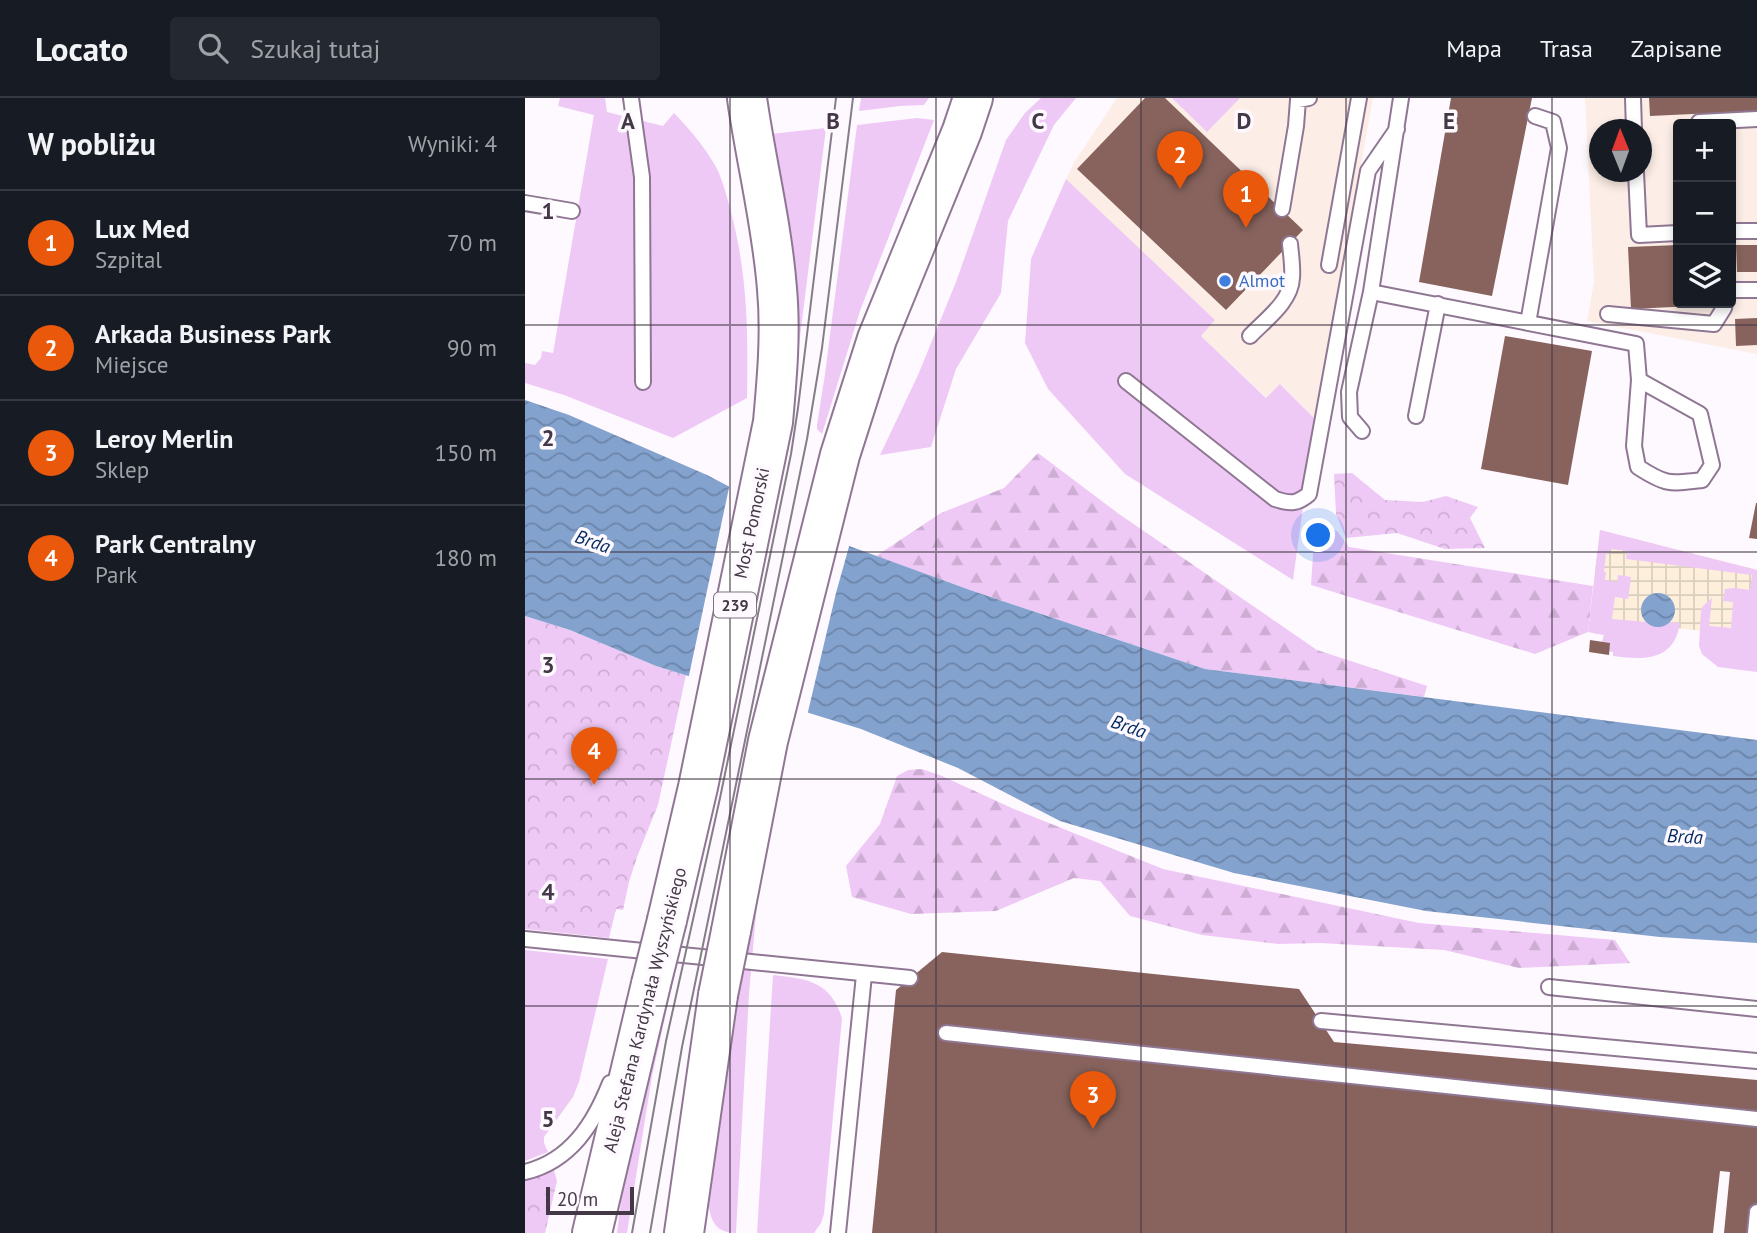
<!DOCTYPE html>
<html lang="pl">
<head>
<meta charset="utf-8">
<style>
	body { margin:0; font-family:"PT Sans",sans-serif; background:#242831; color:#f1f3f6 }
	.controls { position:absolute; right:21px; top:21px; display:grid; overflow:hidden; border-radius:7px; box-shadow:0 4px 10px #0003 }
	.controls button { width:63px; height:63px; display:grid; place-items:center; padding:0; border:0; border-bottom:2px solid #363941; background:#171b24; color:#f1f3f6; font:35px sans-serif }
	.compass { position:absolute; left:1064px; top:21px; width:63px; height:63px; border-radius:50%; background:#171b24; box-shadow:0 4px 10px #0003; rotate:359deg }
	.scale { position:absolute; left:21px; bottom:18px; width:88px; box-sizing:border-box; padding-left:7px; border:4px solid #433845; border-top:0; font-size:19px; line-height:24px; white-space:nowrap; color:#433845; -webkit-text-stroke:5px #fef9ff; paint-order:stroke }
	.you { position:absolute; left:794px; top:438px; width:24px; height:24px; margin:-18px; border:5px solid #fff; border-radius:50%; background:#1a73e8; box-shadow:0 0 0 10px #1a73e833 }
	.badge { display:grid; place-items:center; width:46px; height:46px; border-radius:50%; background:#ea580c; color:#fff; font-size:23px; font-weight:700 }
	.pin { position:absolute; translate:-50% -58px; filter:drop-shadow(0 2px 4px #0008) }
	.pin::after { content:''; position:absolute; top:37px; width:24px; height:21px; background:inherit; clip-path:polygon(0 0,100% 0,50% 100%) }
	.list { margin:0; padding:0; list-style:none }
	h2 { display:flex; justify-content:space-between; align-items:center; height:91px; margin:0; padding:0 28px; font-size:30px }
	h2 small { font-size:23px; font-weight:400; color:#9ea1a6 }
	.list li { display:grid; grid-template-columns:46px 1fr auto; gap:21px; align-items:center; box-sizing:border-box; height:105px; padding:0 28px; border-top:2px solid #363941 }
	.list b { display:block; font-size:26px; white-space:nowrap }
	.list p { margin:0; font-size:23px; white-space:nowrap; color:#9ea1a6 }
	.list em { font-size:23px; font-style:normal; color:#9ea1a6 }
	.icon { flex:none; width:38px; height:38px; fill:none; stroke:currentColor; stroke-width:2; stroke-linecap:round; stroke-linejoin:round }
	.map { position:relative; flex:none; width:1232px; height:1135px; overflow:hidden }
	header { display:flex; align-items:center; gap:42px; box-sizing:border-box; height:98px; padding:0 35px; background:#171b24; border-bottom:2px solid #363941 }
	header strong { font-size:33px }
	nav { display:flex; gap:38px; margin-inline-start:auto; font-size:24px }
	.search { width:490px; height:63px; background:#242831; display:flex; align-items:center; gap:18px; box-sizing:border-box; padding:0 24px; border-radius:7px; color:#9ea1a6; font-size:26px }
	main { display:flex }
	aside { flex:1; background:#171b24 }
	.map>svg:first-child { display:block }
	.commercial { fill:#fceee6; fill-rule:evenodd }
	.industrial { fill:url(#industrial-grid) }
	.grass { fill:#efc9f6 }
	.forest { fill:url(#forest-firs) }
	.park { fill:url(#park-crowns) }
	.water { fill:url(#water-waves) }
	.pier { fill:#fef9ff }
	.building { fill:#88635d }
	.lines { fill:none; stroke-linecap:round; stroke-linejoin:round }
	.lane-casing { stroke:#8f7793; stroke-width:18 }
	.primary-casing { stroke:#8f7793; stroke-width:42 }
	.lane { stroke:#fff; stroke-width:14 }
	.primary { stroke:#fff; stroke-width:38 }
	.tram { stroke:#857d87; stroke-width:2 }
	.primary-bridge-casing { stroke:#8f7793; stroke-width:42; stroke-linecap:butt }
	.primary-bridge { stroke:#fff; stroke-width:38 }
	.grid { fill:none; stroke:#433845; stroke-width:2; stroke-opacity:0.55 }
	.shop-dot { fill:#3f7fe0; stroke:#fef9ff; stroke-width:2.5 }
	.labels { text-anchor:middle; stroke-width:7; stroke-linejoin:round; paint-order:stroke }
	.shield { fill:#fef9ff; stroke:#7b727d; stroke-width:2 }
	.shield-label { font-size:16px; font-weight:bold; fill:#433845 }
	.shop-label { font-size:18px; fill:#366cbe; stroke:#fef9ff; text-anchor:start }
	.street-label { font-size:18px; fill:#433845; stroke:#fef9ff }
	.water-label { font-size:19px; font-style:italic; fill:#01295e; stroke:#fef9ff }
	.grid-label { font-size:23px; text-anchor:middle; font-weight:bold; fill:#433845; stroke:#fef9ff; stroke-width:7; stroke-linejoin:round; paint-order:stroke }
</style>
</head>
<body>
<header>
<strong>Locato</strong>
<div class="search"><svg class="icon" aria-label="search" viewBox="0 0 24 24"><circle cx="10" cy="10" r="6"/><path d="M15 15l6 6"/></svg>Szukaj tutaj</div>
<nav><a>Mapa</a><a>Trasa</a><a>Zapisane</a></nav>
</header>
<main>
<aside>
<h2>W pobliżu<small>Wyniki: 4</small></h2>
<ul class="list">
<li><span class="badge">1</span><div><b>Lux Med</b><p>Szpital</p></div><em>70 m</em></li>
<li><span class="badge">2</span><div><b>Arkada Business Park</b><p>Miejsce</p></div><em>90 m</em></li>
<li><span class="badge">3</span><div><b>Leroy Merlin</b><p>Sklep</p></div><em>150 m</em></li>
<li><span class="badge">4</span><div><b>Park Centralny</b><p>Park</p></div><em>180 m</em></li>
</ul>
</aside>
<div class="map">
<svg width="1232" height="1135" viewBox="0 0 1232 1135">
	<defs>
		<pattern id="industrial-grid" width="8" height="8" patternUnits="userSpaceOnUse" patternTransform="scale(1.75)"><rect width="8" height="8" fill="#fdefdb"/><path d="M0 4h8M4 0v8" fill="none" stroke="#dacebd"/></pattern>
		<pattern id="forest-firs" width="22" height="20" patternUnits="userSpaceOnUse" patternTransform="scale(1.75)"><rect width="22" height="20" fill="#efc9f6"/><path d="M5 1l3.5 6h-7zM16 11l3.5 6h-7z" fill="#ceadd4"/></pattern>
		<pattern id="park-crowns" width="20" height="18" patternUnits="userSpaceOnUse" patternTransform="scale(1.75)"><rect width="20" height="18" fill="#efc9f6"/><path d="M2 6a3 3 0 1 1 6 0M12 15a3 3 0 1 1 6 0" fill="none" stroke="#ceadd4"/></pattern>
		<pattern id="water-waves" width="16" height="10" patternUnits="userSpaceOnUse" patternTransform="scale(1.75)"><rect width="16" height="10" fill="#83a2ce"/><path d="M0 5q4-4 8 0t8 0" fill="none" stroke="#6d85a9"/></pattern>
	</defs>
	<rect width="100%" height="100%" fill="#fef9ff"/>
	<!-- commercial -->
	<path class="commercial" d="M592 0H848L790 321 756 286 742 300 675 237 689 223 541 81 550 63Z
		M1060 0H1232V256L1062 223 1069 184ZM1153 26H1206V205H1153ZM1074 32H1116V74H1074Z"/>
	<!-- industrial -->
	<path class="industrial" d="M1075 432 1232 472V570L1178 533 1150 530 1125 558 1084 553 1085 545 1077 544 1079 537 1063 534Z"/>
	<!-- grass -->
	<path class="grass" d="M35 0H80L82 14 138 28 149 15C166 33 183 52 194 75 200 90 204 106 208 122 223 183 223 238 222 300L148 340 39 297 0 285V265L10 267 16 260 17 253 28 255 69 17 33 8Z
		M336 0H404L399 7 375 8 334 13Z
		M516 0H551L529 27 483 123 476 195 431 271 406 349 355 357 393 277 431 184 481 42 500 15Z
		M647 0H715L682 34Z
		M392 20 409 22 335 213 297 336 292 331V327L300 276 332 27Z
		M301 30 271 271 245 36Z
		M541 81 690 222 676 238 741 300 755 286 790 321 768 482 600 376 523 291 500 245 506 161Z
		M1075 432 1232 472V574L1193 569 1177 556 1174 548 1176 512 1178 508 1187 500 1184 528 1206 530 1208 504 1198 503 1200 491 1210 490 1225 492 1227 477 1101 461 1102 453 1085 451V455L1081 456 1079 474H1081L1080 482 1092 484 1093 477 1106 479 1103 501 1090 499 1087 521 1122 524C1127 528 1140 528 1145 524L1155 525C1149 564 1118 562 1088 558V554L1084 553 1085 545 1077 544 1079 537 1063 534Z
		M233 794 224 896 211 1135C186 1135 184 1116 183 1096L200 948Z
		M0 852 83 861 54 984 48 999 19 1039V1045L23 1054 0 1063Z
		M148 860 153 861 127 978 102 1135H92L98 1086Z
		M248 877C283 881 305 883 317 920L299 1116 296 1125 289 1135H232Z"/>
	<!-- forest -->
	<path class="forest" d="M513 355 594 416 792 552 902 588 899 599 680 571 445 492 351 458 416 415 479 390Z
		M790 427 812 433 824 449 1068 488 1063 534 1010 556 786 487Z
		M397 671 417 678 489 711 638 771 894 825 1090 842 1105 865 994 870 919 852 795 845 753 846 677 837 605 818 575 783 549 780 471 813 386 816 327 799 321 768 355 726 372 678 383 672Z"/>
	<!-- park -->
	<path class="park" d="M827 375 860 402 898 404 921 398 953 409 945 420 960 450 920 451 872 435 821 440 811 416 809 376Z
		M0 518 45 532 131 568 161 577 133 707 112 759 104 784 98 812 91 811 84 840 0 831Z
		M29 1072 32 1083 20 1135H0V1083Z"/>
	<!-- water -->
	<path class="water" d="M0 302 44 317 182 377 305 441 445 492 680 571 1232 642V845L1135 839 901 813 709 775 535 723 433 670 336 631 131 568 45 532 0 518Z
		M1116 512a17 17 0 1 1 34 0a17 17 0 1 1-34 0Z"/>
	<!-- pier -->
	<path class="pier" d="M205 385 307 438 325 445 311 495 282 618 163 582Z"/>
	<!-- building -->
	<path class="building" d="M620 0H640L778 132 701 212 552 71Z
		M926 0H1007L967 198 894 184Z
		M1124 0H1232V13L1125 18Z
		M1153 147V205H1190V207L1106 211 1103 149Z
		M1211 147H1232V174H1212Z
		M1232 220V247L1211 248 1210 221Z
		M980 238 1067 253 1043 387 956 371Z
		M1231 405H1232V441L1224 440Z
		M1065 542 1085 545 1084 557 1064 554Z
		M417 854 774 891 809 944 1232 982V1135H1199L1205 1074 1195 1073 1188 1135H347L371 892Z"/>
	<g class="lines">
		<defs>
			<path id="lane" d="M106 0 117 79 118 284
				M1108 0 1109 32
				M1174 26V24L1232 21
				M1111 74 1114 137 1153 135
				M0 105 47 113
				M757 111 771 28 773 2 784 0
				M1206 133H1232
				M804 167 834 0
				M1206 192H1232
				M846 194 1111 246 1114 282 1109 348 1113 369C1141 387 1144 386 1177 382L1187 367 1175 316 1114 282
				M1083 216 1189 226 1199 210 1200 205
				M1003 225 1034 50 1028 24 1010 18
				M725 238C740 222 766 204 767 180 768 169 766 157 765 146
				M601 283 750 401C766 406 772 406 784 396L843 73 872 31
				M891 318 913 206
				M837 333 825 319 824 294 846 194 876 0
				M0 841 385 880
				M1024 889 1232 911
				M796 923 1232 963
				M421 935 1232 1021
				M0 1074C46 1063 69 1025 85 985
				M313 1135 339 877
				M1230 1135 1232 1114"/>
			<path id="primary" d="M142 822 173 689 248 324C252 280 256 235 252 191 247 126 231 64 222 0
				M206 833 243 643 315 357 352 241 437 33 448 0
				M67 1135 126 886
				M159 1135 193 897"/>
		</defs>
		<!-- lane casing -->
		<use href="#lane" class="lane-casing"/>
		<!-- primary casing -->
		<use href="#primary" class="primary-casing"/>
		<!-- lane -->
		<use href="#lane" class="lane"/>
		<!-- primary -->
		<use href="#primary" class="primary"/>
		<!-- tram -->
		<path class="tram" d="M107 1135 141 943 195 700 266 356 273 310 311 0
			M125 1135 157 949 282 341 297 250 328 0"/>
		<defs>
			<path id="primary-bridge" d="M126 886 142 822
				M193 897 206 833"/>
		</defs>
		<!-- primary-bridge casing -->
		<use href="#primary-bridge" class="primary-bridge-casing"/>
		<!-- primary-bridge -->
		<use href="#primary-bridge" class="primary-bridge"/>
	</g>
	<!-- grid -->
	<path class="grid" d="M205 0V1135M411 0V1135M616 0V1135M821 0V1135M1027 0V1135M0 227H1232M0 454H1232M0 681H1232M0 908H1232"/>
	<!-- markers -->
	<circle class="shop-dot" cx="700" cy="183" r="7"/>
	<g class="labels">
		<!-- shield labels -->
		<rect class="shield" x="189" y="494.5" width="42" height="25" rx="5"/>
		<g class="shield-label">
			<text x="210" y="513">239</text>
		</g>
		<!-- shop labels -->
		<g class="shop-label">
			<text x="714" y="189">Almot</text>
		</g>
		<!-- street labels -->
		<g class="street-label">
			<text transform="translate(227 425) rotate(-78)" y="6">Most Pomorski</text>
			<text transform="translate(120 912) rotate(-76)" y="6">Aleja Stefana Kardynała Wyszyńskiego</text>
		</g>
		<!-- water labels -->
		<g class="water-label">
			<text transform="translate(68 443) rotate(19)" y="7">Brda</text>
			<text transform="translate(604 628) rotate(19)" y="7">Brda</text>
			<text transform="translate(1160 738) rotate(3)" y="7">Brda</text>
		</g>
	</g>
	<g class="grid-label">
		<text x="103" y="31">A</text>
		<text x="308" y="31">B</text>
		<text x="513" y="31">C</text>
		<text x="719" y="31">D</text>
		<text x="924" y="31">E</text>
		<text x="23" y="121">1</text>
		<text x="23" y="348">2</text>
		<text x="23" y="575">3</text>
		<text x="23" y="802">4</text>
		<text x="23" y="1029">5</text>
	</g>
</svg>
<div class="controls">
<button>+</button>
<button>−</button>
<button><svg class="icon" aria-label="layers" viewBox="0 0 24 24"><path d="M12 4l9 5-9 5-9-5zM3 14l9 5 9-5"/></svg></button>
</div>
<svg class="compass" viewBox="-18 -18 36 36"><path d="M0-13l5 13h-10z" fill="#e53935"/><path d="M0 13l5-13h-10z" fill="#9ea1a6"/></svg>
<div class="scale">20 m</div>
<div class="you"></div>
<div class="pin badge" style="left:721px;top:130px">1</div>
<div class="pin badge" style="left:655px;top:91px">2</div>
<div class="pin badge" style="left:568px;top:1031px">3</div>
<div class="pin badge" style="left:69px;top:687px">4</div>
</div>
</main>
</body>
</html>
